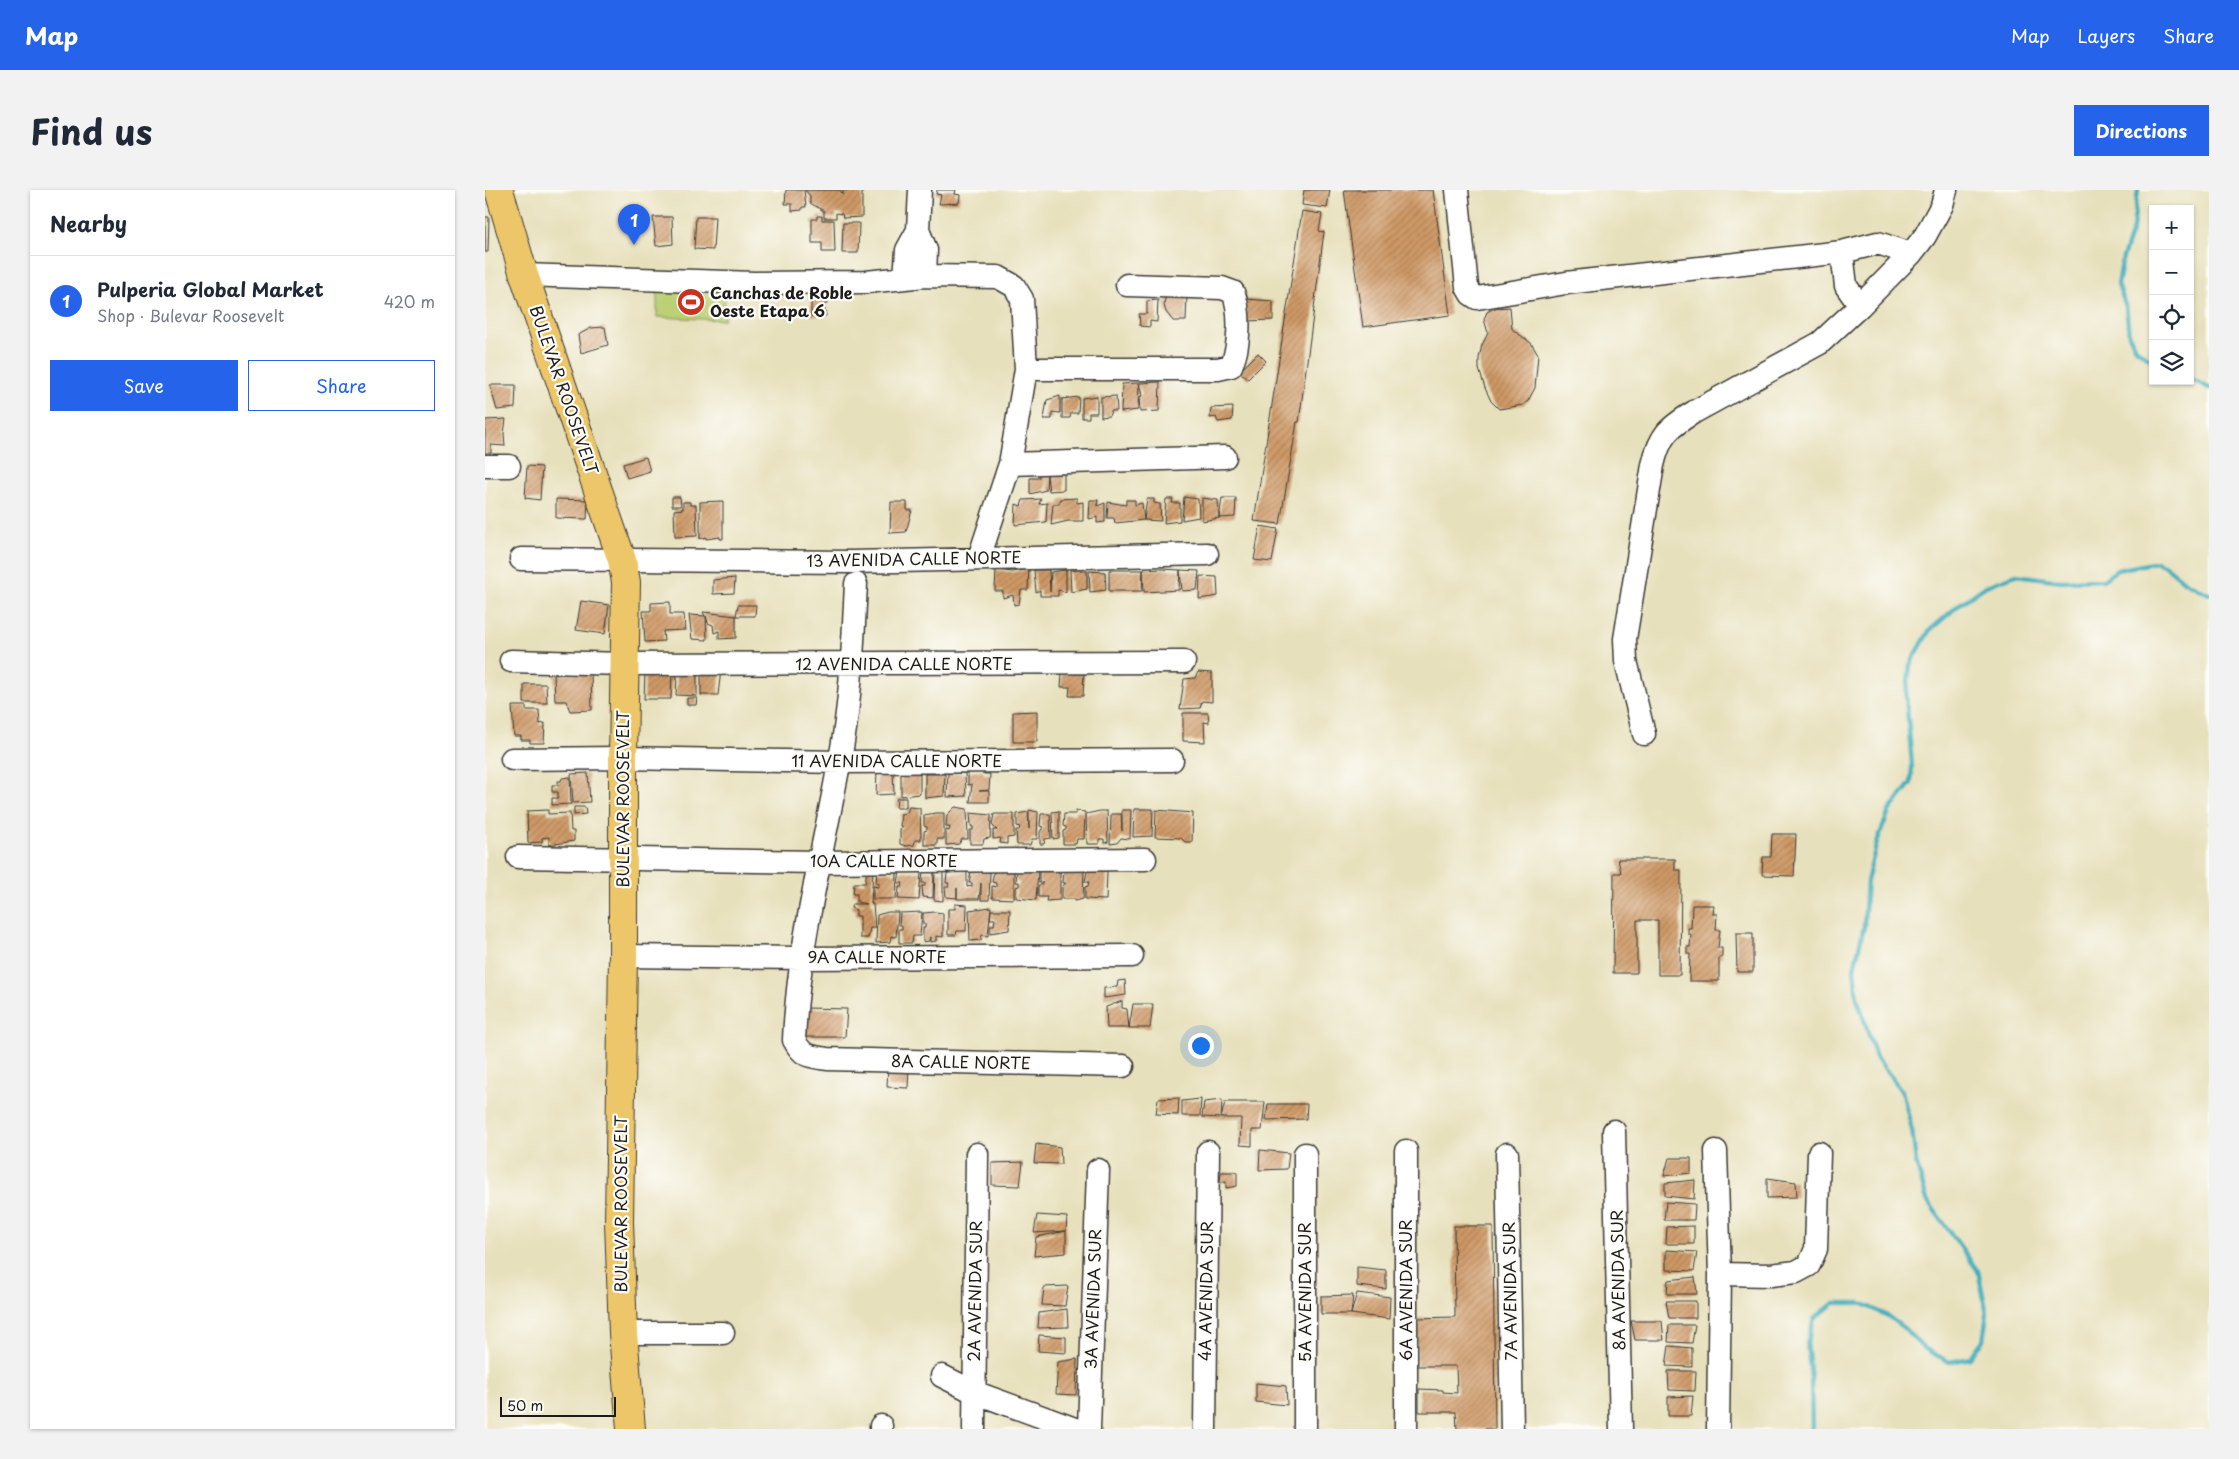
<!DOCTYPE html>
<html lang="en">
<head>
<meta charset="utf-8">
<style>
	body { margin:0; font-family:"Playpen Sans",sans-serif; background:#f2f2f3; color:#1f2937 }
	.controls { position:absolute; right:15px; top:15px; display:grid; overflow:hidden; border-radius:0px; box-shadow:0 1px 4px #0004 }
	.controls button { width:45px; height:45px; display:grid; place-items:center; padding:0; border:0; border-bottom:1px solid #e0e1e3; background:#fff; color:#1f2937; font:25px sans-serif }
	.scale { position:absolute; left:15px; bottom:12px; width:116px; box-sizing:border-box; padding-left:5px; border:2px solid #1c1c1c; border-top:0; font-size:14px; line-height:18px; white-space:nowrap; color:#1c1c1c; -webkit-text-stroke:4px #fdfcf7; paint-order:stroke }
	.you { position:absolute; left:715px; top:855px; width:18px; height:18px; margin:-12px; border:4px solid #fff; border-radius:50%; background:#1a73e8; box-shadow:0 0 0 8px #1a73e833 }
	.badge { display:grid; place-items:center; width:32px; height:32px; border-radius:50%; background:#2563eb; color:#fff; font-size:16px; font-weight:700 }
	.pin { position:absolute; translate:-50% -41px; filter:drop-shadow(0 1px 2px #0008) }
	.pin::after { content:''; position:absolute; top:26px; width:18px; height:15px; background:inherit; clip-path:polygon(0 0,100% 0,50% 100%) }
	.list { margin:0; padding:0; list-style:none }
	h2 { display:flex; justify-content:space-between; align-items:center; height:65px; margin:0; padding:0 20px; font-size:21px }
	h2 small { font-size:16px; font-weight:400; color:#747a83 }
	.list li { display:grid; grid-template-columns:32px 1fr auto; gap:15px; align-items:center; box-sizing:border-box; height:90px; padding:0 20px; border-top:1px solid #e0e1e3 }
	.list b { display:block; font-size:19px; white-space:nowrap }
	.list p { margin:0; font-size:16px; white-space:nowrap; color:#747a83 }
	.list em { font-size:16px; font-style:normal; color:#747a83 }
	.actions { display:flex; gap:10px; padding:15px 20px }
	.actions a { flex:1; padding:11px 0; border:1px solid #2563eb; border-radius:0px; text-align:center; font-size:18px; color:#2563eb }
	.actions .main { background:#2563eb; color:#fff }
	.icon { flex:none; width:28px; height:28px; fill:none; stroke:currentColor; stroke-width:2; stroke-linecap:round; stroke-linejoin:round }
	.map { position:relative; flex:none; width:1724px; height:1239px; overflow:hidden; border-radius:0px }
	header { display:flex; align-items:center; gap:30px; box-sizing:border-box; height:70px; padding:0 25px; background:#2563eb; color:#fff }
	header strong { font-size:24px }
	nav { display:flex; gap:28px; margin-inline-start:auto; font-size:18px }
	.intro { display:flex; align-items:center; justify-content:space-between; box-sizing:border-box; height:120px; padding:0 30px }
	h1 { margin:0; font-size:35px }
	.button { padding:12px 22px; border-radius:0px; background:#2563eb; color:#fff; font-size:18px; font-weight:700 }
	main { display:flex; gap:30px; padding:0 30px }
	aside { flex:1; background:#fff; border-radius:0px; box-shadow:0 1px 4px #0004 }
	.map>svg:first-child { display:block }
	.green { fill:#bcd074; stroke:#6c7648 }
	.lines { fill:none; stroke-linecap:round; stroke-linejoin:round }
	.stream { stroke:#3babb8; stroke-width:4.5 }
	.building { fill:url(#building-hatch) }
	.minor-casing { stroke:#3a3934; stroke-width:25 }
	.major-casing { stroke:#3a3934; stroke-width:30 }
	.minor { stroke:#fff; stroke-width:22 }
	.major { stroke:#ecc669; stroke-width:28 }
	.labels { text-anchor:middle; stroke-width:4.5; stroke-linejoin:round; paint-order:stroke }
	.poi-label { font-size:16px; font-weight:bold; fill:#1c1c1c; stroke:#fdfcf7; text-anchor:start }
	.street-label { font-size:16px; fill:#1c1c1c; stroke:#fdfcf7 }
</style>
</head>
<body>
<header>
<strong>Map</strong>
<nav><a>Map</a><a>Layers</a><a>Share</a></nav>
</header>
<div class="intro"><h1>Find us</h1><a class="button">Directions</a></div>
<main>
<aside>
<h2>Nearby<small></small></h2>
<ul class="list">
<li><span class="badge">1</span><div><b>Pulperia Global Market</b><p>Shop · Bulevar Roosevelt</p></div><em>420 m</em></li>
</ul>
<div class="actions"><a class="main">Save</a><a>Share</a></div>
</aside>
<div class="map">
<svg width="1724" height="1239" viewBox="0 0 1724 1239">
	<defs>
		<pattern id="building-hatch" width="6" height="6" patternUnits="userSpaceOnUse" patternTransform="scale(1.25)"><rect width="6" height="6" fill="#cf9966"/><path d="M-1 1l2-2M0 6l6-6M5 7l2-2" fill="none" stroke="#a77c53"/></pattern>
	</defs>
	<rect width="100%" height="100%" fill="#fdfcf7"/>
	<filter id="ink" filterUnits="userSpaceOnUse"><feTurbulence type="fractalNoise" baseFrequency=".02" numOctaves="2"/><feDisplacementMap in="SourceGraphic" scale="10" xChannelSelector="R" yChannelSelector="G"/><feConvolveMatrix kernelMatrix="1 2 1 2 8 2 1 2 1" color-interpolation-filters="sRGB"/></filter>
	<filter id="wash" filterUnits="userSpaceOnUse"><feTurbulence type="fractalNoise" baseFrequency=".0096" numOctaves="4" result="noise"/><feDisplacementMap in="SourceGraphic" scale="20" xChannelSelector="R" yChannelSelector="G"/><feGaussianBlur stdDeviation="1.12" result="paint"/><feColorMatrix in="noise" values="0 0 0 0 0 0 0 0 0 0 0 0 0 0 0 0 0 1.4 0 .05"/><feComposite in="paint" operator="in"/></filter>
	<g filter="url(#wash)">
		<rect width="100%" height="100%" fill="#e7e0bc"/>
		<!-- green -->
		<path class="green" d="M172 91 240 98 239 130 172 127Z"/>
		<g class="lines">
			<!-- stream -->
			<path class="stream" d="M1653 0 1648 38 1638 67 1633 95 1641 116 1644 145 1652 160 1668 171
				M1705 188 1724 198
				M1327 1239 1326 1189 1322 1153 1329 1129 1349 1113H1376L1401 1125 1420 1139 1437 1157 1464 1172 1485 1168 1498 1150 1502 1124 1493 1081 1442 1010 1431 972 1427 940 1417 901 1391 867 1372 808 1369 779 1379 736 1382 691 1392 652 1404 621 1426 593 1427 575 1421 506 1425 475 1444 441 1475 414 1501 396 1531 385 1576 391 1618 390 1632 380 1672 372 1682 377 1700 392 1724 404"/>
		</g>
		<g id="blocks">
			<!-- building -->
			<path class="building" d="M301 0H319L321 17H317V20L307 21V14H300Z
				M320 0H355L358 5V0H377V27L358 28 357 24 351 23V28H339V21L325 13V6Z
				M452 0H471L470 4 475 5 474 13 454 14 456 5 451 4Z
				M819 0H845L842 18 817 15Z
				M859 0H948L965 125 878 137Z
				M817 21 837 24 834 41 839 42 814 232H812L795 334 769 331Z
				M332 26H337V30H349L350 62H337V53H327V29H332Z
				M0 27H4L3 62H0Z
				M168 27H187L188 54 171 56Z
				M211 27H230L228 60 209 59Z
				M358 33H374L373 63H357Z
				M326 100H342V114H339L341 126H326Z
				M681 103 702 104 701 131H688L681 122 679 115Z
				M761 109 788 111V130L761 131Z
				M673 110 672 132 665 131V137L655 136 654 124H662V111Z
				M1025 117 1027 139 1046 153 1053 165 1050 198 1043 211 1038 215 1014 219 1006 211 1000 198 994 179V168L997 155 1003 143 999 129 1002 122 1010 118Z
				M120 137 123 155 96 163 93 145 106 138Z
				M773 163 781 171 763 189 754 182Z
				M675 192 674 221 655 222 654 207 657 206 654 193Z
				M654 193 653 220 636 222 637 194Z
				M5 195H31L30 218 12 220Z
				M575 206V223L567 222V229H559L562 210Z
				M612 206V223H604V228H597V208Z
				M631 206 632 221H626L624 226 616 227V207Z
				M594 207 593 223H586L585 228H577V209Z
				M748 217 747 230 733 232 731 227 725 228 726 218Z
				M21 229 19 244 20 256 6 255V263H0V230Z
				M161 267 165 281 142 288 138 274Z
				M42 276 57 277 55 310 40 308Z
				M565 280 579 281V300L564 301 562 286Z
				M554 282 562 283 561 300 545 304V288H554Z
				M187 307H195L196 316H187Z
				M699 307 713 309 714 327 697 330Z
				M592 308V313L598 312V331H583L566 335 568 314H574L576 309Z
				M717 308 733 310 734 328 717 331Z
				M737 308H751L750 327 734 328Z
				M71 309 103 310 102 329 71 328Z
				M556 309 554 314 562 313 561 332 530 335 531 314 536 316 538 310Z
				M662 309H669V313L675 314 676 331 659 330 630 333 629 328H622L623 312 641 315V310H650V315L657 313 659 330Z
				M681 309H688L687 313H695V331L679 333Z
				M605 310H613L612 316 620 313V332L612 333V327L604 329Z
				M238 311V349H235V347L221 349V347L215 349V312Z
				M198 312H205V315H211L212 346 190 347 189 320 198 319Z
				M406 312H422V320H427L421 342 405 343Z
				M775 336 793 339 787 372 769 370Z
				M544 379 543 400H536L534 414 529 415 528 405 518 408V401H510L511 380 528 382Z
				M677 379 695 380 714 381 712 400 697 401 695 380 694 400 659 402 658 380Z
				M549 380H564L565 402 566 382 581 380V402L573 400V406H555V400L551 402Z
				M585 380 602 381V399L586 402Z
				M624 380H658L657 401H624Z
				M604 381 620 382 621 400 605 402Z
				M715 386 732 387 733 406 714 409Z
				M250 388 249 403 228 404V390Z
				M96 411 124 415 120 444 91 440Z
				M185 412V424H199L200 440 178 441 179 451 160 452 158 421H166V413Z
				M253 415H271L270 426H251Z
				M218 422 251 426V448L234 449V441L229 443 228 435 223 433 221 426 222 450 207 449 204 425 220 426Z
				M212 480V506L191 505 192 484Z
				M236 480 233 505H216V483Z
				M106 482 107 520 85 521 81 511H70L69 485Z
				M187 482 186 509H159L160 483Z
				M599 482 598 506H584L585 497H576L577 483Z
				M713 482 727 483V512L717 511 715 518 695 519 699 489 710 488Z
				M39 494H61L62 513H39Z
				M202 508H212L211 515H202Z
				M27 516H41V520H54L55 534 60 533 59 553H45V550H36V546H29Z
				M552 521V552H528V522Z
				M698 523H723L724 533 719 532 720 552 698 551Z
				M408 580 409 604 391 605 392 582Z
				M498 581 499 584H505L504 600 494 601H504V612H485L487 594 483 595V582Z
				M103 583 105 612 88 613 86 584Z
				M416 583H435V604L416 606Z
				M463 583H480L481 606 462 607Z
				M440 584H460L459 606 440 608Z
				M85 587 86 614 67 615V608H73V602H67V595H73V591H76L77 588Z
				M412 608H421V618H411Z
				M89 617H100L101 624 89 625Z
				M424 617 435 618 436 650H430L429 655 421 656 415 654V639L418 637 415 636 416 624 422 623Z
				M470 617 482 619 483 649H477L474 654 461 655V640L464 641 465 637H461L462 625Z
				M649 619H668L667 646 648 647Z
				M63 620V624L85 623 86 641H89V651L64 655V647L57 648V652L43 653 42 621Z
				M544 620 553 622 552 649H547L545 655H532L531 640H534L535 637 532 636V624L543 622 544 639Z
				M637 620H646L645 649 636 648 632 653 625 654 626 624H636L637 641Z
				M671 620 708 623 707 652H700L696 648 670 647Z
				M574 621V648L568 649 567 622Z
				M591 621 600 622 599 649H592L591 654H578V641L581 640V637L578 636 579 624H591Z
				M615 621H622L623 652 619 653V649H614V654H602L601 624Z
				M451 623H459V649H452V655H439V641L442 640V637L439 636V625Z
				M485 623 506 625 505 648 499 649 498 654H485V640H488V637L486 636Z
				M509 624H529V647L522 648V654L515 653 516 648 508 649V640H512L507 635Z
				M556 624H565L566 648 560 649 559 654H555V642L558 637 555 636Z
				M1287 644H1311L1309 686 1277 685 1278 667H1286Z
				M1133 669H1190V680H1196L1195 785H1173V730H1152V783H1128L1129 683H1136Z
				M590 677V681L599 679 598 709 590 711V709H577V697L581 693H578L579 678Z
				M554 679 575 682V710L561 711 562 707H553V697L558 693H554Z
				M382 680H388L386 714H388L390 738H385L383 748H375V726H371V720L366 718 367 714H382L372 712V704H368L369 693H380Z
				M509 680H529V709L507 708V696L511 697V693L507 692Z
				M532 680 553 681 551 710 531 708V697L534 696V692H531Z
				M392 681 412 683 411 709H388V696L393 697 394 693H391Z
				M415 681 436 682 434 710 413 709 414 697H417L418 693H413Z
				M438 681H449L448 708 438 707 437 696H440V693H437Z
				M450 681 458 682V711L449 710Z
				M486 681 505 682 504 710H496V693L494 709H472V698V708L461 707 460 697H463L464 693H461L462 683 482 682V697L487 696V693H484Z
				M602 681H622L621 710 600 709V697L603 696 604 692H600Z
				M470 714 482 715 481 741H472L471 745H463V719H470Z
				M1207 715H1229L1228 724H1232L1231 740H1235L1233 758H1237V767H1234V791H1204L1205 764H1202V757H1205L1206 744H1203V738H1206Z
				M506 717 503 746 497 745 496 750 485 751 484 720Z
				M506 720H525L524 740 505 743V735H509L510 729H505Z
				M403 722H413L411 747 406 746 405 752 391 753 392 725Z
				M437 722 435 746H428L427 753H414V739H417V735H414L415 723Z
				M450 722 458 723V747L451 746V751L445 752V747L444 751 438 752V738H440V734H438V723Z
				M1251 743H1268V782H1252Z
				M640 790 641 805 619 808V798L632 797 633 791Z
				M637 811V818L642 819 644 838H622L621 817Z
				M648 814H668L665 838H644Z
				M322 818 362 819 360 847H320Z
				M403 876H424L423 898 402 897Z
				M694 908 693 925 671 924 673 909Z
				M716 909 715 926H697V911Z
				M737 910 736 928 717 927 719 912Z
				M740 912H780L777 940H767V956L755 955 756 928H736Z
				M783 914H822L821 929 781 930Z
				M551 954 575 957 576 974 549 973Z
				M775 960 804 963 802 979 774 980Z
				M1184 968H1206V983L1179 986Z
				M538 972 535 996 507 995V973Z
				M736 982H752V996L741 998V992H735Z
				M1282 988 1311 992 1312 1007 1282 1008Z
				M1210 990 1209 1009 1180 1006V993Z
				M1181 1012 1210 1014 1209 1030H1179Z
				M552 1025 582 1027 581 1041 549 1043Z
				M969 1036H1008L1010 1239H972L971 1222H934V1199L958 1200V1202L972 1203 971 1176H932V1128L970 1127Z
				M1209 1036V1054H1181L1182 1037Z
				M581 1041V1063L549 1066 551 1047Z
				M1181 1060 1212 1062 1209 1081 1181 1080Z
				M872 1077 901 1080V1099L872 1096Z
				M1210 1087 1212 1104H1182L1183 1090Z
				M583 1096 580 1116 557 1115 559 1097Z
				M872 1103 905 1107 904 1129 866 1124Z
				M868 1105 866 1124H836V1106Z
				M1181 1111H1211V1128H1184Z
				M582 1119 583 1137 553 1138 554 1123Z
				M1146 1131H1177L1179 1150H1150Z
				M1184 1135H1210L1207 1153 1183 1152Z
				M554 1145 581 1147V1163L553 1161Z
				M1184 1156 1207 1158V1177L1181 1176Z
				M592 1169 591 1205 571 1204 573 1172Z
				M1183 1181H1211L1210 1201 1184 1200Z
				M771 1193 801 1196 802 1215 771 1212Z
				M1208 1206 1206 1226H1183V1207Z"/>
		</g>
	</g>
	<g filter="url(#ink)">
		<use href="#blocks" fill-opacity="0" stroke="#3a3934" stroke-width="1"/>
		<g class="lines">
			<defs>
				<path id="minor" d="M972 0 982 97 986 104 992 108 1081 93 1357 62
					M433 40 441 60 440 86
					M39 85 269 93 381 92 440 86 513 87 529 96 537 109 541 179 525 274 494 368
					M420 88 422 60 433 40 435 0
					M1375 116 1361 96 1357 62 1393 53 1426 64
					M541 179H733L746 176C755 158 756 120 748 102L737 98 642 95
					M525 274 740 267
					M0 276H24
					M36 369 367 372 722 364
					M371 394C368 453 366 515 354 574 337 666 313 757 309 850 318 867 324 866 342 869L638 876
					M26 471 139 474 699 472
					M1159 544 1141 471 1140 449 1168 275C1175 245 1183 238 1209 222L1335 153 1375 116 1426 64 1440 46 1457 15 1461 0
					M27 569 138 568 355 572 687 570
					M33 667 333 672 660 669
					M138 766 317 768 647 766
					M1129 941 1136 1239
					M921 961V1239
					M1231 961 1235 1084 1233 1239
					M820 964V1239
					M1022 964 1027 1239
					M1235 1084 1286 1085 1311 1082 1324 1075 1331 1059 1334 963
					M138 1143H238
					M457 1186 489 1202 590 1239
					M396 1236V1239
					M489 1239 492 964
					M604 1239 613 980
					M720 1239 723 962"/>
				<path id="major" d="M14 0 39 85 137 370 141 392 138 568V766L134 1032 138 1143 146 1239"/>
			</defs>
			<!-- minor casing -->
			<use href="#minor" class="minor-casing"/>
			<!-- major casing -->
			<use href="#major" class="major-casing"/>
			<!-- minor -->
			<use href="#minor" class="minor"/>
			<!-- major -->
			<use href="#major" class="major"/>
		</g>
	</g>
	<!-- icons -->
	<defs>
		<symbol id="stadium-disc" viewBox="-11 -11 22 22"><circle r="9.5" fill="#c8321e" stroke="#fdfcf7"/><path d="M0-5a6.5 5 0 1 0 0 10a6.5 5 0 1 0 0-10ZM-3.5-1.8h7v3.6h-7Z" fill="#fff"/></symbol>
	</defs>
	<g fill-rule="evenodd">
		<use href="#stadium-disc" x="190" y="96" width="32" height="32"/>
	</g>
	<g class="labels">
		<!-- poi labels -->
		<g class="poi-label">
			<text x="225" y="109">Canchas de Roble<tspan x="225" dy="18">Oeste Etapa 6</tspan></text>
		</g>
		<!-- street labels -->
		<g class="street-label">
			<text transform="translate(79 200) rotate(71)" y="6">BULEVAR ROOSEVELT</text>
			<text transform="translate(429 369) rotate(-1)" y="6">13 AVENIDA CALLE NORTE</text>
			<text x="419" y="480">12 AVENIDA CALLE NORTE</text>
			<text x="412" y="577">11 AVENIDA CALLE NORTE</text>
			<text transform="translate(138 609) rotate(-90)" y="6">BULEVAR ROOSEVELT</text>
			<text x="399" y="677">10A CALLE NORTE</text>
			<text x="392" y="773">9A CALLE NORTE</text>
			<text transform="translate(476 872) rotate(1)" y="6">8A CALLE NORTE</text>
			<text transform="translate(136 1014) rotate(-90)" y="6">BULEVAR ROOSEVELT</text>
			<text transform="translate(1133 1090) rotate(-91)" y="6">8A AVENIDA SUR</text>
			<text transform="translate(921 1100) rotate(-90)" y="6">6A AVENIDA SUR</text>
			<text transform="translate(490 1101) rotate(-89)" y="6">2A AVENIDA SUR</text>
			<text transform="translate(721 1101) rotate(-89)" y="6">4A AVENIDA SUR</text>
			<text transform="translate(1025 1101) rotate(-91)" y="6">7A AVENIDA SUR</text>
			<text transform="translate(820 1102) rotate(-90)" y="6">5A AVENIDA SUR</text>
			<text transform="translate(608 1109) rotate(-88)" y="6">3A AVENIDA SUR</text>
		</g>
	</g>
</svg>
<div class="controls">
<button>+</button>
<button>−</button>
<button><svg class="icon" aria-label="locate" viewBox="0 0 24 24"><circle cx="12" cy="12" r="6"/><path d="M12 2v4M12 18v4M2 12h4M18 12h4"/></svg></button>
<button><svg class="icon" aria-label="layers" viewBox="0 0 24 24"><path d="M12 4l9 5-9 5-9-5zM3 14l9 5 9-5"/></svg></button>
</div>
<div class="scale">50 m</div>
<div class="you"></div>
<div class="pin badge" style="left:149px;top:55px">1</div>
</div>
</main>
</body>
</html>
